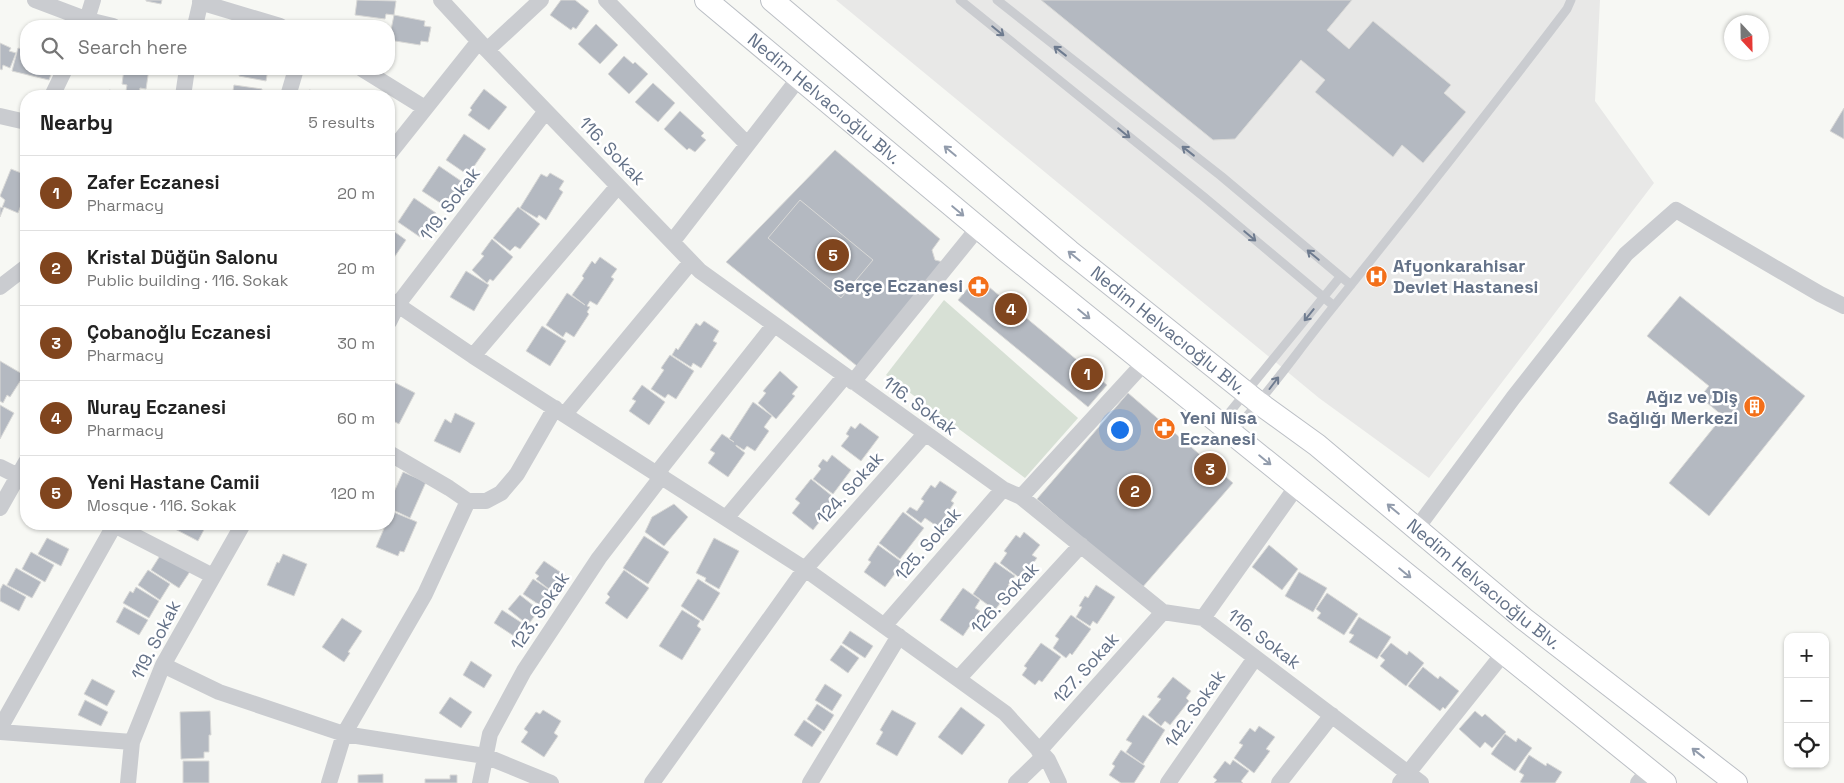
<!DOCTYPE html>
<html lang="en">
<head>
<meta charset="utf-8">
<style>
	body { margin:0; font-family:"Space Grotesk",sans-serif; background:#f6f6f6; color:#222 }
	.controls { position:absolute; right:15px; bottom:15px; display:grid; overflow:hidden; border-radius:10px; box-shadow:0 1px 4px #0004 }
	.controls button { width:45px; height:45px; display:grid; place-items:center; padding:0; border:0; border-bottom:1px solid #e0e0e0; background:#fff; color:#222; font:25px sans-serif }
	.compass { position:absolute; left:1724px; top:15px; width:45px; height:45px; border-radius:50%; background:#fff; box-shadow:0 1px 4px #0004; rotate:158deg }
	.you { position:absolute; left:1119px; top:429px; width:18px; height:18px; margin:-12px; border:4px solid #fff; border-radius:50%; background:#1a73e8; box-shadow:0 0 0 8px #1a73e833 }
	.badge { display:grid; place-items:center; width:32px; height:32px; border-radius:50%; background:#80451e; color:#fff; font-size:16px; font-weight:700 }
	.pin { position:absolute; translate:-50% -50%; border:2px solid #fff; box-shadow:0 1px 5px #0006 }
	.list { margin:0; padding:0; list-style:none }
	h2 { display:flex; justify-content:space-between; align-items:center; height:65px; margin:0; padding:0 20px; font-size:21px }
	h2 small { font-size:16px; font-weight:400; color:#767676 }
	.list li { display:grid; grid-template-columns:32px 1fr auto; gap:15px; align-items:center; box-sizing:border-box; height:75px; padding:0 20px; border-top:1px solid #e0e0e0 }
	.list b { display:block; font-size:19px; white-space:nowrap }
	.list p { margin:0; font-size:16px; white-space:nowrap; color:#767676 }
	.list em { font-size:16px; font-style:normal; color:#767676 }
	.icon { flex:none; width:28px; height:28px; fill:none; stroke:currentColor; stroke-width:2; stroke-linecap:round; stroke-linejoin:round }
	.map { position:relative; flex:none; width:1844px; height:783px; overflow:hidden }
	.search { position:absolute; background:#fff; box-shadow:0 1px 4px #0004; left:20px; top:20px; width:375px; height:55px; display:flex; align-items:center; gap:12px; box-sizing:border-box; padding:0 18px; border-radius:20px; color:#767676; font-size:19px }
	.panel { position:absolute; background:#fff; box-shadow:0 1px 4px #0004; left:20px; top:90px; width:375px; height:440px; border-radius:20px }
	.map>svg:first-child { display:block }
	.built { fill:#e8e8e7 }
	.green { fill:#d7e0d5 }
	.building { fill:#b4b9c1; stroke:#d9d9d7 }
	.lines { fill:none; stroke-linecap:round; stroke-linejoin:round }
	.secondary-casing { stroke:#bbbfc5; stroke-width:24 }
	.lane { stroke:#caccd0; stroke-width:9 }
	.street { stroke:#caccd0; stroke-width:16 }
	.secondary { stroke:#fff; stroke-width:22 }
	.oneway { stroke:#6e7b8f }
	.oneway2 { stroke:#929cac }
	.labels { text-anchor:middle; stroke-width:5; stroke-linejoin:round; paint-order:stroke }
	.street-label { font-size:18px; fill:#647288; stroke:#fff }
	.poi-label { font-size:18px; font-weight:bold; fill:#647288; stroke:#fff; text-anchor:start }
</style>
</head>
<body>
<div class="map">
<svg width="1844" height="783" viewBox="0 0 1844 783">
	<rect width="100%" height="100%" fill="#f7f8f4"/>
	<!-- built -->
	<path class="built" d="M836 0H1600L1595 101 1654 183 1429 478 1319 398Z"/>
	<!-- green -->
	<path class="green" d="M944 300 1078 418 1025 478 886 375Z"/>
	<!-- building -->
	<path class="building" d="M146 0H162L161 4 146 1Z
		M357 0 396 1 394 15 386 14 385 19 355 15Z
		M561 0H575L589 11 576 29 573 27 571 30 550 15Z
		M1041 0H1352L1327 30 1349 49 1373 21 1451 85 1444 93 1466 112 1423 163 1402 145 1393 157 1315 92 1325 80 1301 60 1235 139 1213 140Z
		M394 15 425 21 424 26 431 27 428 42 421 41 420 45 389 40Z
		M596 24 618 45 600 64 578 44Z
		M0 43 11 48 9 51 16 53 10 68 3 65 2 70 0 69Z
		M18 48 26 50V69H53L49 80 12 71Z
		M624 56 633 64 635 62 648 74 629 94 608 74Z
		M124 69H149L146 89 140 88 139 94 126 91 127 85 122 84Z
		M240 69H268L266 81 239 76Z
		M653 83 675 103 658 122 635 102Z
		M234 85 262 89 261 96H232Z
		M484 89 507 107 489 130 468 115 472 110 470 108Z
		M109 90 133 95 132 96H107Z
		M309 90 337 96H308Z
		M1844 108V139L1830 131Z
		M680 111 704 133 701 136 706 140 695 152 689 148 687 150 664 129Z
		M464 134 486 149 468 175 446 160Z
		M835 150 940 239 932 250 935 260 943 262 857 366 726 262Z
		M439 166 461 181 445 206 422 191Z
		M11 169 26 175V208L21 205 18 213 4 207 0 217V207L2 208 5 200 0 196Z
		M550 173 564 181 559 189 563 192 546 220 539 215 537 218 520 208 541 174 547 177Z
		M414 198 436 213 420 237 398 222Z
		M800 200 873 260 841 298 768 238Z
		M518 207 540 224 520 249 515 246 510 251 493 238Z
		M389 228 406 240 389 265Z
		M492 239 513 257 493 281 490 279 487 283 472 270 484 256 481 254Z
		M600 257 617 269 611 277 614 279 597 305 590 301 587 306 590 307 587 312 589 314 574 337 566 332 563 337 546 325 567 293 585 305 572 295 584 278 582 276 592 261 595 264Z
		M466 271 489 285 474 311 450 297Z
		M977 277 1107 385 1088 407 958 300Z
		M1680 296 1805 396 1709 516 1669 483 1723 416 1700 397 1709 386 1647 336Z
		M704 321 719 331 713 341 717 343 701 368 693 363 691 367 672 355 676 348 678 350 696 323 700 326Z
		M542 326 566 341 550 366 526 351Z
		M670 355 694 371 676 399 668 394 665 398 651 389 664 370 661 368Z
		M0 361 24 375 10 397 7 395 3 403 0 401Z
		M780 371 798 387 792 394 795 396 776 419 758 403 766 393 763 391Z
		M390 380 415 393 399 424 389 419V383Z
		M642 385 665 402 649 425 629 411 636 401 632 399Z
		M1128 393 1233 483 1141 589 1037 499Z
		M753 402 772 416 764 427 769 431 755 451 747 446 744 450 736 445V446L745 453 728 477 708 463 715 453 710 450 722 434 734 442 729 439Z
		M0 405 14 413 0 439Z
		M455 413 475 423 460 453 434 441 445 419 451 423Z
		M860 423 879 437 861 461 841 446 849 436 846 434 851 426 855 429Z
		M832 455 851 470 833 494 813 479 821 469 818 466 823 459 827 462Z
		M403 472 426 482 410 518 389 508V503Z
		M811 479 837 500 813 530 792 513 800 503 795 499Z
		M940 481 957 492 951 501 954 503 938 527 925 518 921 523 906 512 910 507 917 511 924 501 921 499 931 485 935 488Z
		M674 504 688 517 664 546 645 532 652 517Z
		M391 511 417 522 404 552 400 551 398 556 376 547 386 524H389Z
		M903 512 924 528 900 559 879 543Z
		M178 524H207L198 541 175 529Z
		M1024 532 1040 545 1032 555 1037 558 1021 579 1000 563 1007 553 1004 551 1016 535 1020 538Z
		M644 536 669 552 648 584 623 568Z
		M47 538 69 549 61 566 38 554Z
		M714 538 739 551 719 589 705 581 706 578 696 573Z
		M878 545 903 563 885 587 864 572 871 562 868 560Z
		M1269 545 1298 569 1282 590 1252 567Z
		M163 551 191 570 179 588 151 570Z
		M31 552 54 565 45 582 22 569Z
		M283 554 307 564 294 596 267 585 277 562 279 563Z
		M544 561 566 576 554 593 536 579 539 576 535 573Z
		M995 562 1015 576 1008 585 1012 587 995 610 973 594Z
		M16 568 41 582 32 598 7 585Z
		M148 570 170 584 160 600 138 585Z
		M624 570 649 588 627 619 605 603 610 597 607 594Z
		M1299 572 1327 588 1313 612 1285 596Z
		M533 579 554 593 544 608 523 594Z
		M698 579 720 593 703 621 681 606Z
		M3 584 26 597 19 611 0 601V590Z
		M1096 585 1115 597 1097 624 1093 621 1090 626 1076 617 1082 607 1079 606 1085 596 1088 598Z
		M136 587 159 601 149 618 123 603 130 591 133 593Z
		M963 588 980 600 975 608 980 611 963 636 940 620Z
		M1327 593 1358 614 1344 635 1317 618 1321 613 1316 609Z
		M520 595 539 610 528 625 508 609Z
		M124 607 148 620 139 635 116 622Z
		M502 610 525 625 517 638 494 623Z
		M682 610 700 621 697 626 701 629 682 660 659 646Z
		M1071 615 1091 629 1072 655 1070 653 1066 658 1053 648 1059 639 1055 636Z
		M1359 617 1391 637 1377 659 1349 642 1354 635 1349 633Z
		M342 618 362 631 348 652 350 653 344 662 322 647Z
		M850 631 873 646 865 658 842 643Z
		M1041 643 1061 657 1042 682 1039 680 1035 685 1022 675 1027 668 1024 666Z
		M1391 643 1407 655 1409 651 1424 663 1406 686 1380 666 1385 660 1380 656Z
		M841 645 859 658 848 673 830 660Z
		M471 661 492 675 484 688 463 675Z
		M1423 667 1438 679 1440 676 1459 691 1445 709 1443 707 1440 711 1408 686Z
		M1173 677 1191 691 1186 698 1189 701 1170 725 1165 721 1161 726 1148 715 1161 699 1157 697Z
		M92 679 115 691 107 706 84 694Z
		M825 684 842 695 832 711 815 700Z
		M450 697 472 712 461 728 439 713Z
		M85 700 108 712 101 726 78 715Z
		M817 704 834 715 824 731 807 719Z
		M961 707 985 725 962 755 938 737Z
		M543 710 561 721 554 733 558 736 544 757 521 742 528 732 524 729 536 712 540 714Z
		M892 710 916 723 897 756 876 744 883 732 880 730Z
		M210 711 211 735H209V752H204V758L181 759 180 712Z
		M1475 711 1482 717 1485 714 1506 732 1492 748 1485 742 1480 748 1459 729Z
		M1143 715 1165 730 1143 764 1126 752 1132 743 1126 740Z
		M804 720 822 732 812 747 794 735Z
		M1259 726 1275 737 1266 749 1270 751 1254 773 1234 758 1243 745 1239 743 1250 728 1255 732Z
		M1505 734 1516 742 1518 738 1532 748 1515 771 1491 754Z
		M1121 750 1145 766 1134 783H1121L1109 775 1115 766 1112 764Z
		M1529 755 1546 766 1547 763 1562 772 1555 783H1522L1520 782 1524 775 1519 772Z
		M1233 760 1249 771 1241 781 1243 783H1214L1217 780 1213 777 1225 761 1230 765Z
		M183 761H209V783H183Z
		M383 774V783H358V775Z
		M450 775H457V783H425V779H450Z"/>
	<g class="lines">
		<defs>
			<g id="secondary">
				<path id="s1" d="M706 0 1005 250 1665 783"/>
				<path id="s2" d="M772 0 1069 251 1259 403 1317 445 1524 619 1736 783"/>
			</g>
		</defs>
		<!-- secondary casing -->
		<use href="#secondary" class="secondary-casing"/>
		<!-- lane -->
		<path class="lane" d="M960 0 1204 197 1334 306
			M997 0 1221 176 1351 285
			M1220 424 1340 277
			M1232 433C1269 393 1299 349 1334 306 1413 208 1491 109 1567 9L1571 0"/>
		<!-- street -->
		<path class="street" d="M35 0 88 20 113 26
			M441 0 487 50 700 271 1003 489 1021 497 1163 612 1203 618 1421 783
			M606 0 747 144
			M200 2 280 26
			M85 26 93 0
			M195 26 201 0
			M487 50 541 0
			M362 69 425 108
			M52 96 65 69
			M183 96 187 69
			M288 96 296 69
			M0 116 26 122
			M389 154 479 41
			M672 242 799 78
			M0 287 26 267
			M389 299 473 356 805 569 958 679 1005 713 1048 760 1059 783
			M389 322 398 304 546 111
			M473 356 618 186
			M853 382 978 228
			M565 414 691 262
			M389 453 449 488 468 501H486L501 493 517 474 555 408
			M0 467 26 480
			M657 473 774 325
			M1021 497 1144 363
			M0 508 26 462
			M727 517 845 376
			M112 524 213 576
			M1417 528 1513 398 1626 254 1676 210 1820 294 1844 306
			M1203 618 1297 486
			M884 626 1003 489
			M163 665 219 692 344 734 485 756 551 783
			M958 679 1081 545
			M0 728 115 524
			M0 732 132 742
			M1039 751 1163 612
			M128 783 132 742 163 665 243 524
			M329 783 344 734 425 594 468 501
			M480 783 490 734 524 671 599 558 662 476
			M652 783 805 569 925 434
			M810 783 899 636
			M1016 783 1044 756
			M1168 783 1255 658
			M1279 783 1332 715
			M1400 783 1503 654
			M1638 783 1649 770"/>
		<!-- secondary -->
		<use href="#secondary" class="secondary"/>
	</g>
	<!-- one-way arrows -->
	<defs><path id="oneway-shaft" d="M-6 0H5M1.5-3L5.5 0L1.5 3" fill="none" stroke-width="1.6" stroke-linecap="round" stroke-linejoin="round" transform="scale(1.25)"/></defs>
	<g class="oneway">
		<use href="#oneway-shaft" transform="translate(998 31) rotate(39)"/>
		<use href="#oneway-shaft" transform="translate(1060 51) rotate(-142)"/>
		<use href="#oneway-shaft" transform="translate(1124 133) rotate(39)"/>
		<use href="#oneway-shaft" transform="translate(1188 151) rotate(-142)"/>
		<use href="#oneway-shaft" transform="translate(1250 236) rotate(40)"/>
		<use href="#oneway-shaft" transform="translate(1313 255) rotate(-140)"/>
		<use href="#oneway-shaft" transform="translate(1309 315) rotate(129)"/>
		<use href="#oneway-shaft" transform="translate(1274 383) rotate(-53)"/>
	</g>
	<g class="oneway2">
		<use href="#oneway-shaft" transform="translate(950 151) rotate(-140)"/>
		<use href="#oneway-shaft" transform="translate(958 211) rotate(40)"/>
		<use href="#oneway-shaft" transform="translate(1074 256) rotate(-141)"/>
		<use href="#oneway-shaft" transform="translate(1084 314) rotate(39)"/>
		<use href="#oneway-shaft" transform="translate(1265 460) rotate(39)"/>
		<use href="#oneway-shaft" transform="translate(1393 509) rotate(-140)"/>
		<use href="#oneway-shaft" transform="translate(1405 573) rotate(39)"/>
		<use href="#oneway-shaft" transform="translate(1698 753) rotate(-142)"/>
	</g>
	<!-- icons -->
	<defs>
		<symbol id="hospital-disc" viewBox="-11 -11 22 22"><circle r="9.5" fill="#f36f19" stroke="#fff"/><path d="M-5-5h3v3.5h4V-5h3V5h-3V1.5h-4V5h-3Z" fill="#fff"/></symbol>
		<symbol id="pharmacy-disc" viewBox="-11 -11 22 22"><circle r="9.5" fill="#f36f19" stroke="#fff"/><path d="M-2-6h4v4h4v4h-4v4h-4v-4h-4v-4h4Z" fill="#fff"/></symbol>
		<symbol id="building-disc" viewBox="-11 -11 22 22"><circle r="9.5" fill="#f36f19" stroke="#fff"/><path d="M-4-6H4V6H1V3H-1V6H-4ZM-2.5-4.3h1.7v1.8h-1.7ZM.8-4.3h1.7v1.8H.8ZM-2.5-1h1.7V.8h-1.7ZM.8-1h1.7V.8H.8Z" fill="#fff"/></symbol>
	</defs>
	<g fill-rule="evenodd">
		<use href="#hospital-disc" x="1364" y="264" width="25" height="25"/>
		<use href="#pharmacy-disc" x="966" y="274" width="25" height="25"/>
		<use href="#building-disc" x="1742" y="394" width="25" height="25"/>
		<use href="#pharmacy-disc" x="1152" y="416" width="25" height="25"/>
	</g>
	<g class="labels">
		<!-- street labels -->
		<g class="street-label">
			<text dy="6" stroke="none"><textPath href="#s1" startOffset="154">Nedim Helvacıoğlu Blv.</textPath></text>
			<text transform="translate(612 151) rotate(46)" y="6">116. Sokak</text>
			<text transform="translate(450 204) rotate(-53)" y="6">119. Sokak</text>
			<text dy="6" stroke="none"><textPath href="#s2" startOffset="516">Nedim Helvacıoğlu Blv.</textPath></text>
			<text transform="translate(920 406) rotate(36)" y="6">116. Sokak</text>
			<text transform="translate(850 488) rotate(-48)" y="6">124. Sokak</text>
			<text transform="translate(928 544) rotate(-49)" y="6">125. Sokak</text>
			<text dy="6" stroke="none"><textPath href="#s2" startOffset="921">Nedim Helvacıoğlu Blv.</textPath></text>
			<text transform="translate(1005 598) rotate(-47)" y="6">126. Sokak</text>
			<text transform="translate(540 611) rotate(-56)" y="6">123. Sokak</text>
			<text transform="translate(1264 639) rotate(37)" y="6">116. Sokak</text>
			<text transform="translate(156 640) rotate(-63)" y="6">119. Sokak</text>
			<text transform="translate(1086 668) rotate(-48)" y="6">127. Sokak</text>
			<text transform="translate(1195 709) rotate(-55)" y="6">142. Sokak</text>
		</g>
		<!-- poi labels -->
		<g class="poi-label">
			<text x="1393" y="272">Afyonkarahisar<tspan x="1393" dy="21">Devlet Hastanesi</tspan></text>
			<text x="963" y="292" text-anchor="end">Serçe Eczanesi</text>
			<text x="1738" y="403" text-anchor="end">Ağız ve Diş<tspan x="1738" dy="21">Sağlığı Merkezi</tspan></text>
			<text x="1180" y="424">Yeni Nisa<tspan x="1180" dy="21">Eczanesi</tspan></text>
		</g>
	</g>
</svg>
<div class="controls">
<button>+</button>
<button>−</button>
<button><svg class="icon" aria-label="locate" viewBox="0 0 24 24"><circle cx="12" cy="12" r="6"/><path d="M12 2v4M12 18v4M2 12h4M18 12h4"/></svg></button>
</div>
<svg class="compass" viewBox="-18 -18 36 36"><path d="M0-13l5 13h-10z" fill="#e53935"/><path d="M0 13l5-13h-10z" fill="#767676"/></svg>
<div class="you"></div>
<div class="pin badge" style="left:1087px;top:374px">1</div>
<div class="pin badge" style="left:1135px;top:491px">2</div>
<div class="pin badge" style="left:1210px;top:469px">3</div>
<div class="pin badge" style="left:1011px;top:309px">4</div>
<div class="pin badge" style="left:833px;top:255px">5</div>
<div class="search"><svg class="icon" aria-label="search" viewBox="0 0 24 24"><circle cx="10" cy="10" r="6"/><path d="M15 15l6 6"/></svg>Search here</div>
<section class="panel">
<h2>Nearby<small>5 results</small></h2>
<ul class="list">
<li><span class="badge">1</span><div><b>Zafer Eczanesi</b><p>Pharmacy</p></div><em>20 m</em></li>
<li><span class="badge">2</span><div><b>Kristal Düğün Salonu</b><p>Public building · 116. Sokak</p></div><em>20 m</em></li>
<li><span class="badge">3</span><div><b>Çobanoğlu Eczanesi</b><p>Pharmacy</p></div><em>30 m</em></li>
<li><span class="badge">4</span><div><b>Nuray Eczanesi</b><p>Pharmacy</p></div><em>60 m</em></li>
<li><span class="badge">5</span><div><b>Yeni Hastane Camii</b><p>Mosque · 116. Sokak</p></div><em>120 m</em></li>
</ul>
</section>
</div>
</body>
</html>
